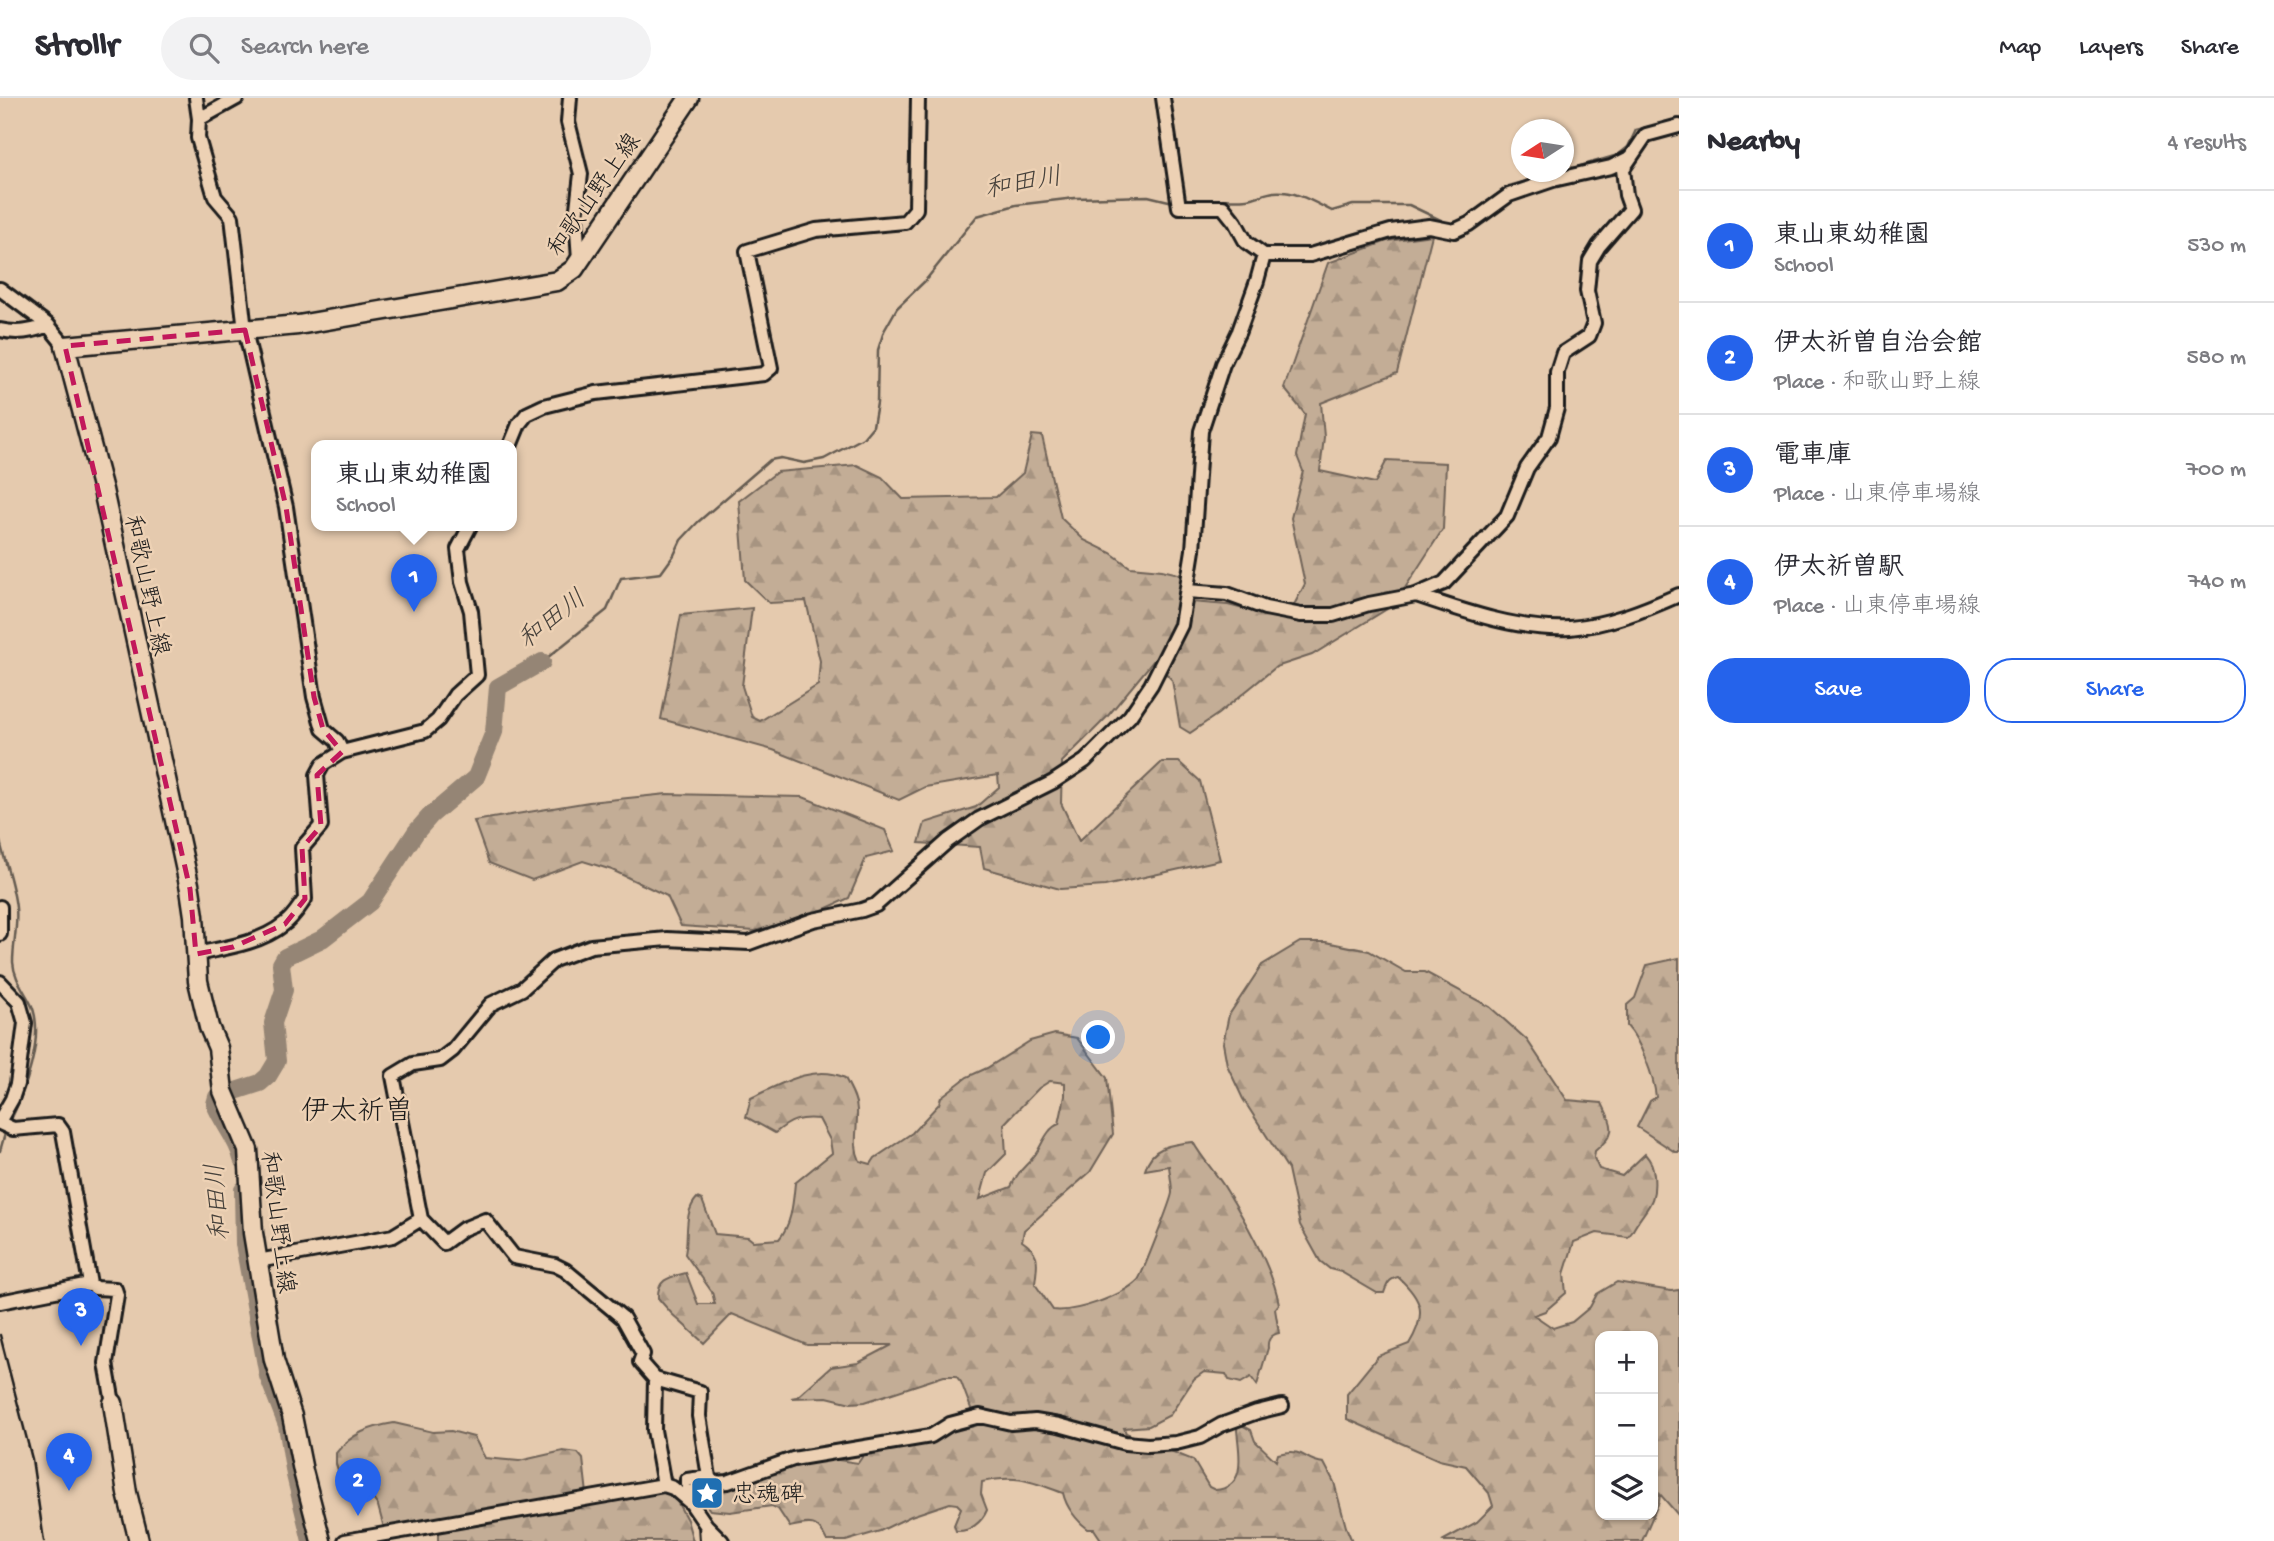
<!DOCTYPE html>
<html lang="en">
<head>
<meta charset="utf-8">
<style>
	body { margin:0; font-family:"Gochi Hand","Klee One",sans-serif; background:#f2f2f3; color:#2b2b33 }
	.controls { position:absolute; right:21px; bottom:21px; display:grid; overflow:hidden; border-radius:14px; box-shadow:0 2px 5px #0004 }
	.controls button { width:63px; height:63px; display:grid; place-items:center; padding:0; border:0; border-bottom:2px solid #e1e1e2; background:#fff; color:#2b2b33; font:35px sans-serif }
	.compass { position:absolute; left:1511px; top:21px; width:63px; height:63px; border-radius:50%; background:#fff; box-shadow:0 2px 5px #0004; rotate:258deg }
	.you { position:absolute; left:1099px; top:940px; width:24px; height:24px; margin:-18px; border:5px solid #fff; border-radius:50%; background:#1a73e8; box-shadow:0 0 0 10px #1a73e833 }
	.badge { display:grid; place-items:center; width:46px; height:46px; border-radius:50%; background:#2563eb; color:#fff; font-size:23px; font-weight:700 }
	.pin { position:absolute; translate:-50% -58px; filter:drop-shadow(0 2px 4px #0008) }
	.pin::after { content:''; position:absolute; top:37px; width:24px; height:21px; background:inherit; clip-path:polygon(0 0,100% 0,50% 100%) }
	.popup { position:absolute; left:311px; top:342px; width:206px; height:91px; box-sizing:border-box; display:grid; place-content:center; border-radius:14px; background:#fff; filter:drop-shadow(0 2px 5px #0005); font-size:23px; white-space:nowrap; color:#7c7c81 }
	.popup b { font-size:26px; color:#2b2b33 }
	.popup::after { content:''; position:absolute; left:50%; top:100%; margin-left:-14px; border:14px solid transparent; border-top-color:#fff }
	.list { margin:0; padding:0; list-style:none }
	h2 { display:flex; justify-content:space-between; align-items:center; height:91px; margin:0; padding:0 28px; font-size:30px }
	h2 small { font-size:23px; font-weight:400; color:#7c7c81 }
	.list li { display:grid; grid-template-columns:46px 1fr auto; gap:21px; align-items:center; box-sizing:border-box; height:112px; padding:0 28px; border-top:2px solid #e1e1e2 }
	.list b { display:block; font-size:26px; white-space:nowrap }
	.list p { margin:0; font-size:23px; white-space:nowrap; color:#7c7c81 }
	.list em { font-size:23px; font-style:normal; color:#7c7c81 }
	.actions { display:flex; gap:14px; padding:21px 28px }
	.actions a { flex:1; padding:16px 0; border:2px solid #2563eb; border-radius:28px; text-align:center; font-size:24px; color:#2563eb }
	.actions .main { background:#2563eb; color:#fff }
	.icon { flex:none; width:38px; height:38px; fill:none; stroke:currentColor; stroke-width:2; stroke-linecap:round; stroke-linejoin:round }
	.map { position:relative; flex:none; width:1679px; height:1443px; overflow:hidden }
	header { display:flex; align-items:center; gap:42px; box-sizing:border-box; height:98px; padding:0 35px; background:#fff; border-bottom:2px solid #e1e1e2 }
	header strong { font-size:33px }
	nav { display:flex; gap:38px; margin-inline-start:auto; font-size:24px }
	.search { width:490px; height:63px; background:#f2f2f3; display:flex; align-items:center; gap:18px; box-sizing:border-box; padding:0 24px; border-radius:38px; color:#7c7c81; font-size:26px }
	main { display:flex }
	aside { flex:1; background:#fff }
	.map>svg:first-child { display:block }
	.forest { fill:url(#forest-firs); stroke:#706459; stroke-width:2; fill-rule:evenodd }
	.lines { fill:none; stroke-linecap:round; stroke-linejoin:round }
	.stream { stroke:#655b51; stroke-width:2.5 }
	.river { stroke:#958574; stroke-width:18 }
	.street-casing { stroke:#1c1c1c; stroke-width:18 }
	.secondary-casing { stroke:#1c1c1c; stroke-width:23 }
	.street { stroke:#edd1b4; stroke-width:12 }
	.secondary { stroke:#edd1b4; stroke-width:18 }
	.rail { stroke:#1c1c1c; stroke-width:2.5 }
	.marked { fill:none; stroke:#c2185b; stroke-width:5; stroke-dasharray:14 9; stroke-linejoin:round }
	.labels { text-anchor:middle; stroke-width:5; stroke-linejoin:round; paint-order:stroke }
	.street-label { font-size:24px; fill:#1c1c1c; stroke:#edd1b4 }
	.poi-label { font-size:24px; fill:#1c1c1c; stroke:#edd1b4; text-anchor:start }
	.water-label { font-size:26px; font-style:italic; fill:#46413b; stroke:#edd1b4 }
	.quarter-label { font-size:28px; fill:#1c1c1c; stroke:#edd1b4 }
</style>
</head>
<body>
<header>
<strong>Strollr</strong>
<div class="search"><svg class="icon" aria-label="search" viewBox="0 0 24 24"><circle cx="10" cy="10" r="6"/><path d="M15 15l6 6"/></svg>Search here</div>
<nav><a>Map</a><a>Layers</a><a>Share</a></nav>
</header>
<main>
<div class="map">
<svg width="1679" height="1443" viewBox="0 0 1679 1443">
	<defs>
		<pattern id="forest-firs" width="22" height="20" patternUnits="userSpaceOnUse" patternTransform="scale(1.75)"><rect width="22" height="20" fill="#c3ad96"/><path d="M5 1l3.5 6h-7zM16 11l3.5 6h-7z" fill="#a79481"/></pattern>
	</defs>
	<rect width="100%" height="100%" fill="#e5caae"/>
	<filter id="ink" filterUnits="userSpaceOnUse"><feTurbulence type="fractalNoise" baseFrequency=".0143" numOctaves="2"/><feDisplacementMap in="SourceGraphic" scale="14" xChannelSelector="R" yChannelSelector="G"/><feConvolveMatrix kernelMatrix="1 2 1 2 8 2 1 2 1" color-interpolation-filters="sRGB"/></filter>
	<g filter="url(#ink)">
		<!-- forest -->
		<path class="forest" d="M1432 137 1397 275 1321 305 1324 339 1320 373 1375 385 1387 362 1446 365 1443 431 1405 490 1387 511 1312 557 1276 569 1218 616 1190 635 1180 629 1172 582 1154 562 1107 619 1062 664 1061 705 1079 743 1162 664H1179L1200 683 1220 762 1105 788 1060 791 984 770 980 749 919 745 925 725 976 709 999 689 998 677 925 689 899 702 773 652 661 621 681 517 752 510 742 588 752 619 760 623 818 587 820 563 806 503 769 505 745 482 739 403 777 374 857 367 882 379 903 401 996 399 1023 375 1032 337 1042 338 1061 420 1084 442 1111 455 1130 469 1162 472 1179 476 1192 504 1228 507 1286 522 1305 486 1291 420 1303 373 1297 358 1305 316 1284 290 1328 165 1387 143Z
			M667 696 803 699 885 732 894 753 866 760 849 800 816 815 755 833 681 828 667 798 612 772 583 763 532 782 489 765 474 723 589 704Z
			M1300 844H1326L1369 853 1406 874H1425L1490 909 1527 942 1567 1002 1602 1005C1615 1032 1616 1034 1595 1053L1594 1060 1599 1071 1622 1078 1645 1056C1651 1063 1653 1068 1654 1077 1657 1108 1645 1109 1632 1134L1628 1139 1597 1135 1574 1144 1564 1176 1566 1195 1545 1213 1534 1217 1553 1230 1572 1224 1590 1209 1597 1196 1617 1184 1671 1193 1679 1192V1418L1660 1396 1659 1404 1642 1443H1442L1477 1424 1493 1408 1489 1395 1466 1368 1439 1362 1347 1321V1296L1378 1258 1409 1246C1427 1216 1423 1202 1398 1179 1389 1181 1387 1186 1384 1195H1377L1341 1174 1330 1171 1320 1163 1300 1127 1288 1071 1243 1001 1227 967 1223 945 1229 917 1262 867ZM1600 1238H1653V1417H1600Z
			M1679 860V1054H1675L1637 1029 1650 1003 1656 999C1654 979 1640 942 1627 928V907L1635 900 1647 867Z
			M1055 936 1077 940 1107 980 1113 1036 1090 1074 1024 1132 1022 1143C1042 1156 1037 1165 1035 1186L1053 1212C1075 1215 1122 1198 1138 1182 1142 1177 1171 1103 1172 1095 1172 1087 1170 1077 1169 1068L1145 1072C1151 1048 1172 1046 1193 1044 1203 1062 1217 1076 1227 1093 1246 1124 1273 1171 1279 1206L1275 1211 1279 1235C1271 1237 1267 1241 1268 1250L1257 1287 1251 1279 1241 1285 1229 1282 1226 1276 1204 1274 1194 1281 1170 1317 1149 1328 1124 1330 1126 1335 1193 1362 1209 1389 1215 1392C1248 1389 1239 1355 1237 1332L1238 1325 1251 1332 1255 1343 1276 1363 1278 1356C1307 1349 1302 1363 1324 1365L1334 1384 1346 1429 1352 1443H1102L1094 1431H1088C1077 1423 1066 1409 1063 1395 1030 1383 1017 1376 982 1384L981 1396 987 1412C982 1424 970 1434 956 1433L954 1427 961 1410 957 1406 950 1405 911 1418 880 1433 846 1443H827C817 1422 811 1424 790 1429L778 1411 772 1408 730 1414 710 1412 700 1399 705 1387 731 1380 760 1367 781 1373 825 1360 858 1365 867 1352 948 1328 973 1316 961 1284 956 1278H944L865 1304 851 1305 827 1299 791 1300 797 1299 831 1269 858 1265 892 1247H807L732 1216 704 1245 672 1216 658 1200C657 1180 671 1179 686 1175L698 1206H715L712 1194 685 1156C689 1138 683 1115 697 1100L702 1102 715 1136 748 1139 753 1143 779 1141C792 1126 793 1104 795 1085L832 1055 830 1042 819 1021C799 1019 791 1022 775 1035L746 1019 751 1000C779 987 814 965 845 980 850 990 857 1001 857 1012 858 1031 852 1046 860 1063L871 1066 875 1060 912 1035 939 1006 941 999 967 979 987 970 1030 943ZM1050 983 1065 985V998L1059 1026C1047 1030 1042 1047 1035 1057 1024 1071 1019 1071 1011 1089L980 1101 987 1075 1006 1056 1004 1026 1039 990Z
			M394 1325 433 1334 451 1333 474 1339 485 1360 519 1363 563 1353 578 1355 583 1361 587 1396 384 1430 378 1408 373 1401 345 1394 336 1366V1355C352 1335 370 1329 394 1325Z
			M663 1392 672 1394 687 1422 693 1443H438V1434Z"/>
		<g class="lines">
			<!-- stream -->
			<path class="stream" d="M1563 73 1618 57 1628 49 1636 32 1669 24
				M1197 103C1216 99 1229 103 1247 101 1256 100 1265 95 1274 94 1295 92 1314 104 1332 113L1353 107H1409L1449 126 1462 122 1509 88 1548 77
				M542 564 607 512 621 480 661 475 674 457 681 442 698 424 770 362 781 360 804 365 824 361 863 340 873 328 877 305 878 252 884 233 897 210 925 183 977 118 1016 107 1075 100 1148 98 1173 104
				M0 743C5 765 14 788 16 810 18 828 13 846 13 864 14 881 25 893 32 908 45 941 24 995 9 1026
				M0 1053 6 1032"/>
			<!-- river -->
			<path class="river" d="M242 1061C238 1041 222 1025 215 1006L217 999 260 985 268 978 277 963 273 925 284 892 281 866 285 859 322 841 370 804 416 734 430 718 476 679 494 634 498 589 542 564
				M243 1092 244 1146 268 1278 287 1327 295 1377 311 1443"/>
			<defs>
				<path id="street" d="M196 0 199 21 198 40 215 99 232 119 245 232 286 409 314 599 323 631 337 643 342 654
					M570 0 568 24 581 76 576 119 579 161
					M1163 0 1179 109H1223L1235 124 1246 144 1264 157H1310L1391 133 1429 128 1454 133 1469 126 1509 97 1553 82 1611 69 1629 60
					M199 21 237 0
					M0 191 48 227 65 248
					M0 232C17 236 32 234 48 227
					M510 348 519 326 527 316 544 308 596 295 764 276 771 270 747 153 816 132 905 124 916 111 918 0
					M1187 493 1227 496 1265 510 1301 517H1333L1369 506 1416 497 1444 485 1507 418 1527 370 1549 339 1557 310V274L1563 255 1589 238 1594 225 1587 193 1590 163 1599 148 1631 111 1626 97 1623 71 1646 37 1679 28
					M1416 497C1463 513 1520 533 1570 530 1608 527 1645 512 1679 497
					M0 809V836
					M196 856C225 850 261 845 284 826 293 820 299 809 305 801L302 750 321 728 317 677 323 666 342 654 425 633 438 622 455 597 477 577 471 513 462 484 458 451 470 428
					M0 884 19 904 25 925 17 986 12 1001 0 1022
					M0 1025 13 1031 58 1027 63 1034 90 1186
					M258 1163 393 1138 421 1121
					M0 1204 90 1186 95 1190 115 1191 117 1197 106 1265 113 1305
					M655 1281 700 1294 699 1318 709 1379
					M664 1387 654 1332 655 1281 640 1264 643 1256 623 1220 565 1172 555 1167 514 1159 485 1122 463 1131 444 1145 421 1121 393 978 413 966 440 962 453 952 491 906 522 891 554 862 591 848 667 841 749 845 813 822 862 812 876 807 948 743 979 721 1053 684 1085 663 1130 618 1151 587 1181 527 1193 452 1201 333 1223 266 1239 233 1257 183 1264 157
					M706 1427 722 1443
					M345 1443 664 1387 673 1390 693 1407
					M707 1443 706 1427 693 1408 687 1382 709 1379 713 1385 728 1384 793 1361 931 1338 950 1326 980 1318 1011 1325 1035 1323 1059 1327 1125 1345 1148 1347 1176 1345 1200 1339 1221 1327 1257 1314 1282 1308"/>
				<path id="secondary" d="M113 1305 127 1395 139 1443
					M321 1443 303 1373 292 1318 274 1262 253 1135 248 1052 223 993 218 950 209 929 198 883 194 818 190 791 103 392 65 248 298 227 557 183 574 171 689 0"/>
			</defs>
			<!-- street casing -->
			<use href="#street" class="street-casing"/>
			<!-- secondary casing -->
			<use href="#secondary" class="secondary-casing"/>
			<!-- street -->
			<use href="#street" class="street"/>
			<!-- secondary -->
			<use href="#secondary" class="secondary"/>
			<!-- rail -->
			<path class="rail" d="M0 1237 32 1361 44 1443"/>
		</g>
	</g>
	<!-- marked area -->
	<path class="marked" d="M245 232 286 409 314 599 323 631 342 654 317 677 321 728 302 750 305 801 285 826 233 849 196 856 190 791 65 248Z"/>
	<!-- icons -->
	<defs>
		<symbol id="sight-square" viewBox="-11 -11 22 22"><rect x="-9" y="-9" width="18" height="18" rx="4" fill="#1f6fb2" stroke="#edd1b4"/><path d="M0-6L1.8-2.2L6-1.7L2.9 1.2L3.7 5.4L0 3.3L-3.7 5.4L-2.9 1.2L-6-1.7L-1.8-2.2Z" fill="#fff"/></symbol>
	</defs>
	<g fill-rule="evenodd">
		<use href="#sight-square" x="688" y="1376" width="38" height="38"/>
	</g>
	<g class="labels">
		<!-- street labels -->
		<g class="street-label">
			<text transform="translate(593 96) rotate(-55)" y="8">和歌山野上線</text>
			<text transform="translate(148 487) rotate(78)" y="8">和歌山野上線</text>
			<text transform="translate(279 1124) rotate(83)" y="8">和歌山野上線</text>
		</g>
		<!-- poi labels -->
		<g class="poi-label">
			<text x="732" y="1403">忠魂碑</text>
		</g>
		<!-- water labels -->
		<g class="water-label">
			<text transform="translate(1023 83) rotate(-10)" y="9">和田川</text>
			<text transform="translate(551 520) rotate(-38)" y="9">和田川</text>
			<text transform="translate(216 1104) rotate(-94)" y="9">和田川</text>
		</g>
		<!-- quarter labels -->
		<g class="quarter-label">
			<text x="357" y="1021">伊太祈曽</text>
		</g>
	</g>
</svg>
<div class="controls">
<button>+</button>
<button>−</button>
<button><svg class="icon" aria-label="layers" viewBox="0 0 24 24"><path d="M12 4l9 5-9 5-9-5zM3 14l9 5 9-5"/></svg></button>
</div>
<svg class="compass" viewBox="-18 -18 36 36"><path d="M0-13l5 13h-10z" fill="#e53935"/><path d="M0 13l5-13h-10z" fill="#7c7c81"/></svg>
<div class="you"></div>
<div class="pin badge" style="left:414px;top:514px">1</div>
<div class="popup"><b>東山東幼稚園</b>School</div>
<div class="pin badge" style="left:358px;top:1418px">2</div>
<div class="pin badge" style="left:81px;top:1248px">3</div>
<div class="pin badge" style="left:69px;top:1393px">4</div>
</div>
<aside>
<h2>Nearby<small>4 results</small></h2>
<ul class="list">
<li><span class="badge">1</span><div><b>東山東幼稚園</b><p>School</p></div><em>530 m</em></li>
<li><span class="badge">2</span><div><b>伊太祈曽自治会館</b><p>Place · 和歌山野上線</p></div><em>580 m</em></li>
<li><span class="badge">3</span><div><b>電車庫</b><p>Place · 山東停車場線</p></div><em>700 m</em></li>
<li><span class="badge">4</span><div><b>伊太祈曽駅</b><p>Place · 山東停車場線</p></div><em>740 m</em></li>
</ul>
<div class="actions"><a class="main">Save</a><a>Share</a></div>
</aside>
</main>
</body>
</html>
